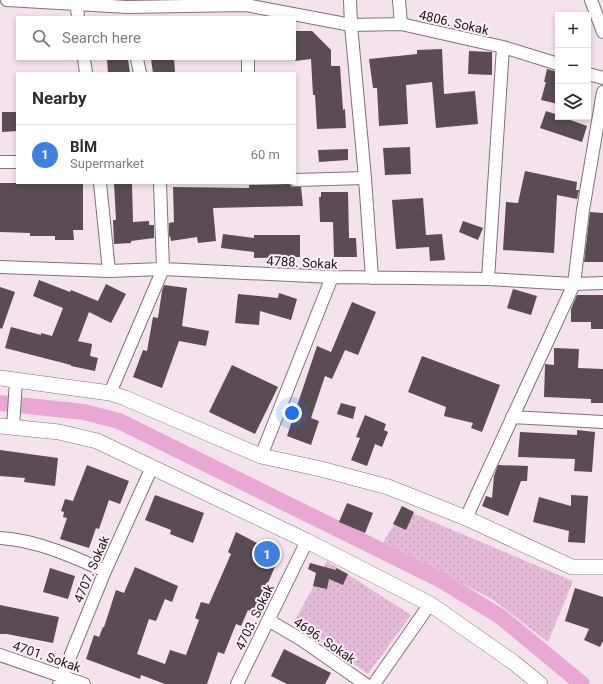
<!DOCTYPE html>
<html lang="en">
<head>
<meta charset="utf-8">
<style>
	body { margin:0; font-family:Roboto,sans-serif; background:#f2f2f3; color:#2b2b33 }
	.controls { position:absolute; right:12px; top:12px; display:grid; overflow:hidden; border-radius:0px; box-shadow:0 2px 6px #0003 }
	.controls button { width:36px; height:36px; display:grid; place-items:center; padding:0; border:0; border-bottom:1px solid #e1e1e2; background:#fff; color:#2b2b33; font:20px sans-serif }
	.you { position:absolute; left:292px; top:413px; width:14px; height:14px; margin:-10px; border:3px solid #fff; border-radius:50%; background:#1a73e8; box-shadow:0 0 0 6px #1a73e833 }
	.badge { display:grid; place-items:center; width:26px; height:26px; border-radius:50%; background:#2e7672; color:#fff; font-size:13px; font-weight:700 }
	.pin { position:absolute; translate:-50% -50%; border:2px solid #fff; box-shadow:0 1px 4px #0006 }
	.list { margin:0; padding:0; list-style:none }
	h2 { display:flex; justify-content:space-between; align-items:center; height:52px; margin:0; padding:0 16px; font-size:17px }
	h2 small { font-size:13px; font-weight:400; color:#7c7c81 }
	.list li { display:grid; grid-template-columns:26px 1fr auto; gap:12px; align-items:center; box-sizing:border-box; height:60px; padding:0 16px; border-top:1px solid #e1e1e2 }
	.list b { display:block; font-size:15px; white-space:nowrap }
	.list p { margin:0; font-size:13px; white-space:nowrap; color:#7c7c81 }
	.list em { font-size:13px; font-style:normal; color:#7c7c81 }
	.icon { flex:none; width:22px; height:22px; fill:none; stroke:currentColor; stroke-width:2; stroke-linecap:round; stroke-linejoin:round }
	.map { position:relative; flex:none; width:603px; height:684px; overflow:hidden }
	.search { position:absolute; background:#fff; box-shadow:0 2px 6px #0003; left:16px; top:16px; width:280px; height:44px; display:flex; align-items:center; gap:10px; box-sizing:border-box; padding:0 14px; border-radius:0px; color:#7c7c81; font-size:15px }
	.panel { position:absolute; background:#fff; box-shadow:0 2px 6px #0003; left:16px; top:72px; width:280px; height:112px; border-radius:0px }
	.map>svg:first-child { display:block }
	.park { fill:url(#park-dots) }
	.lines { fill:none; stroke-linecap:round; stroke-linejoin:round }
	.canal { stroke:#e9a8d3; stroke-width:16 }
	.building { fill:#5a4b55 }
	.minor-casing { stroke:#81717b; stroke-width:14 }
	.tertiary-casing { stroke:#81717b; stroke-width:16 }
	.minor { stroke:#fff; stroke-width:12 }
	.tertiary { stroke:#fff; stroke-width:15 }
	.labels { text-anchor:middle; stroke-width:4; stroke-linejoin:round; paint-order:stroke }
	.street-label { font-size:13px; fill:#1e181c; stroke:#fff0fa }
</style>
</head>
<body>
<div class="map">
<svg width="603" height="684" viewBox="0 0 603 684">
	<defs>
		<pattern id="park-dots" width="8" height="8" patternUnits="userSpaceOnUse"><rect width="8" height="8" fill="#e5bad6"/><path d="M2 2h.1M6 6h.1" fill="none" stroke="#c49fb7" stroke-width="1.8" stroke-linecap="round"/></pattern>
	</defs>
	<rect width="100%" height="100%" fill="#f4e2ed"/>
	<!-- park -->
	<path class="park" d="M403 509 573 581 548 642 492 599 383 543Z
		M327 561 411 615 368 674 294 622Z"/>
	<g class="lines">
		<!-- canal -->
		<path class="canal" d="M0 403 84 412 119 421 439 579 501 617 582 684"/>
	</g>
	<!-- building -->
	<path class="building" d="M295 31H312L331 50V66H340L343 110 345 109 346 128 317 129 315 95H313L311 59 295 61Z
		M442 49 444 94 475 91 478 124 436 128 432 82 406 85 408 124 379 126 377 88H373L369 59 417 54V50Z
		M469 51 492 52V75L468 74Z
		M107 59H128L130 73H108Z
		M151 59H174L175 73H153Z
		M547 69 558 72V104L541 100 546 82H544Z
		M546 111 558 115V117H562L587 126 582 142 540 128Z
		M2 112H17V131L2 132Z
		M410 147 411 174 385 175 383 148Z
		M348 149V160L319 162 318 150Z
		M525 171 577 182 576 190H579L577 199 557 195 554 253 503 250 506 202 518 203Z
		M0 183H83V230H73L74 240H55V236H30V233L0 232Z
		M114 183H132L133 222 149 221V225H154V238L131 241V243L114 244 113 220H116Z
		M289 184 292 187H301L303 206 213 208 216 241 198 243 197 237 171 241 170 236 169 237V223L174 222 173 187 249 188V185Z
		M321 192H348L349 238H356L357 257H334L333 222H320L319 197H321Z
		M423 198 426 235 442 234 445 260 430 261 429 247 396 249 392 200Z
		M590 212 603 213V262H584Z
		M463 221 483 228 478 240 459 232Z
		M223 234 254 238V235H300V257L254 258V252L221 248Z
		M39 280 70 292 71 290 98 301 106 284 126 294 111 323 89 312 78 341 92 344 90 356 98 358 95 371 71 366V365L5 348 11 327 41 335V333L52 336 63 308 33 296Z
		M164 285 187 288 182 326 209 331 206 346 179 341 162 388 133 377 143 350 147 351 153 317 158 318 162 291Z
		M0 287 15 292 2 329 0 328Z
		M513 289 537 296 531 315 507 308Z
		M279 293 297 299 291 320 260 311 259 325 235 323 238 294 278 298Z
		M577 295H603V329H591V322H571V309Z
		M352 302 376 312 358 355 345 350 332 379 325 376 311 418 319 421 311 445 287 436 317 346 331 352Z
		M554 348 579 349 578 368 603 369V403H591V399L544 397 545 366V364L554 365Z
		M422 356 500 385 482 432 471 428 473 423 444 416 446 407 408 392Z
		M232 365 278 387 255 434 209 412Z
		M341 403 356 407 353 419 337 414Z
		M365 415 386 424 384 430 388 432 382 447 375 444 367 466 351 460 360 438 356 437Z
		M577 430 595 432 592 472 574 471 575 459 518 457 520 432 577 435Z
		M0 450 58 458 55 486 24 482 25 478 0 476Z
		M87 465 129 481 120 504 109 500 99 529 96 528 89 548 60 539 67 518 63 517 64 512 61 511 65 499 73 501Z
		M498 465 528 466 527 481H521L508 516 482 506 486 496 492 498 494 476Z
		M155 495 204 513 193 543 170 534 171 530 145 520Z
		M571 495 588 496 585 543 568 542 569 531 533 522 539 497 571 506Z
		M347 503 373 513 365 533 339 522Z
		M402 506 414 512 406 530 393 524Z
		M236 532 280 555 255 613 248 610 241 626 236 624 224 654 218 652 207 684H165L141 675 140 679 86 659 94 635 99 637 103 627H104L116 590 124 593 135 567 178 586 172 602 165 599 156 621 149 619 137 654 165 664 170 650 186 655 199 620 195 618 201 602 209 604 231 554 228 552Z
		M310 563 336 570V568L348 574 343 585 329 579 327 589 313 586 316 573 308 569Z
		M50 568 75 576 68 599 43 592Z
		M575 588 603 597V641L600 647 584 640 589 629 565 621Z
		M0 605 59 617 53 643 7 634H0Z
		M284 649 331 673 325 684H287L271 676Z"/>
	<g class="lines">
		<defs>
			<path id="minor" d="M7 0 127 7 246 5 351 25 401 24 503 47 558 64
				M76 0 78 17
				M350 0 351 25 365 178 372 278
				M399 0 401 24
				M591 0 603 32
				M84 59 86 73
				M137 59 140 73
				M248 59V73
				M588 74 603 78
				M0 162H17
				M295 180 365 178
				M100 183 109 271
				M0 267 109 271 163 269 332 277 488 279 574 284 603 283
				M488 279 503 47
				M110 393 163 269 160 183
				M512 417 603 422
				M13 428 16 380
				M261 456 332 277
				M466 518 574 284 583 210 603 92
				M0 538C36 540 72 556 105 571
				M268 620 302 640 365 684
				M0 655 84 684
				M59 684 105 571 152 467
				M237 684 307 541
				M374 684 430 604"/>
			<path id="tertiary" d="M0 378 110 393 125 398 261 456 321 469 388 487 466 518 572 567H603
				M0 426 59 432 97 441 307 541 430 604 513 662 540 684"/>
		</defs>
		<!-- minor casing -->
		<use href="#minor" class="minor-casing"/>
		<!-- tertiary casing -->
		<use href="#tertiary" class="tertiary-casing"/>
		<!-- minor -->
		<use href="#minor" class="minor"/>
		<!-- tertiary -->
		<use href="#tertiary" class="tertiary"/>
	</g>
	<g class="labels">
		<!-- street labels -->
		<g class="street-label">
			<text transform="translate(454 22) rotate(13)" y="5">4806. Sokak</text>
			<text transform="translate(302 262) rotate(3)" y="5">4788. Sokak</text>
			<text transform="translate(91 569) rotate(-67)" y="5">4707. Sokak</text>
			<text transform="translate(254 617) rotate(-64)" y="5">4703. Sokak</text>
			<text transform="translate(325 640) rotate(34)" y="5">4696. Sokak</text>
			<text transform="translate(47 656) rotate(19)" y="5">4701. Sokak</text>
		</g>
	</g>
</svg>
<div class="controls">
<button>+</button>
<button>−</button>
<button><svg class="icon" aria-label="layers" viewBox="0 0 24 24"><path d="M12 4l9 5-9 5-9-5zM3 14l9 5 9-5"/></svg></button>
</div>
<div class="you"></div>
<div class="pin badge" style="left:267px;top:554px;background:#3f7fe0">1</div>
<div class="search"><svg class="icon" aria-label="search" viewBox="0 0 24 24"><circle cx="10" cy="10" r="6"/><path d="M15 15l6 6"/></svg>Search here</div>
<section class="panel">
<h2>Nearby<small></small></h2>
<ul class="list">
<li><span class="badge" style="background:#3f7fe0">1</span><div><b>BİM</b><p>Supermarket</p></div><em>60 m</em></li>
</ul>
</section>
</div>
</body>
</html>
